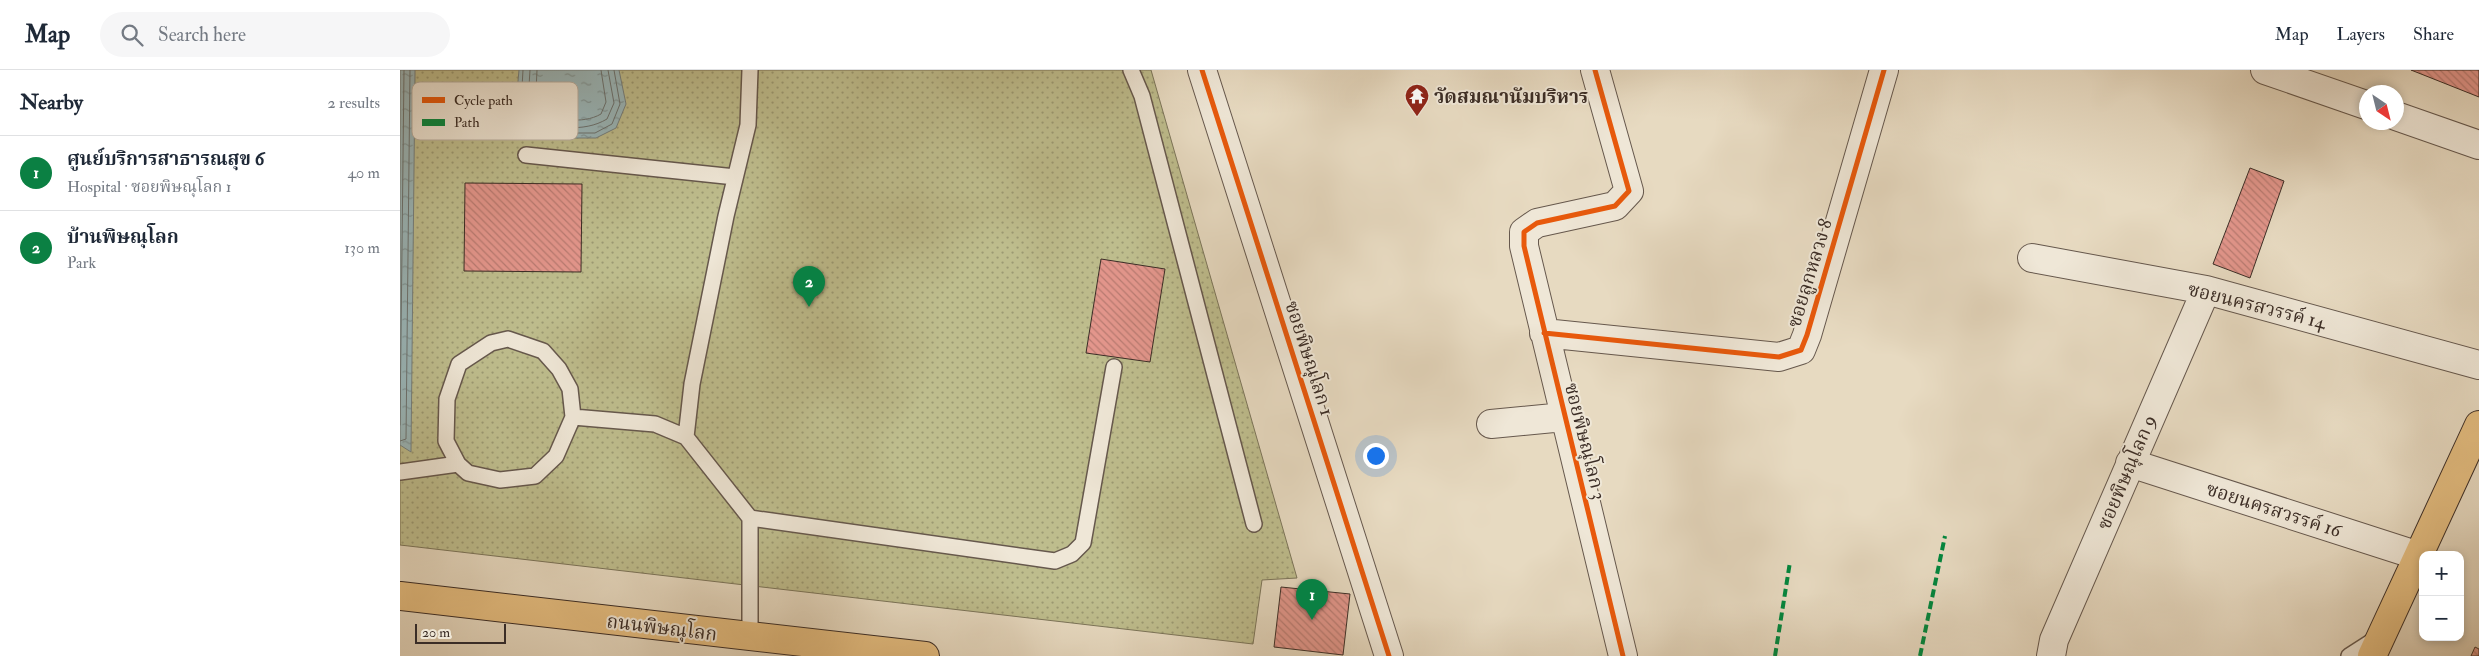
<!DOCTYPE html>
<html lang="en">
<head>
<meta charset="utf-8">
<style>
	body { margin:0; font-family:"IM FELL Double Pica","Noto Serif Thai",serif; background:#f6f6f7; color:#1f2937 }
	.controls { position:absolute; right:15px; bottom:15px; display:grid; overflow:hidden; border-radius:10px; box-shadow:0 2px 8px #0003 }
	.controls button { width:45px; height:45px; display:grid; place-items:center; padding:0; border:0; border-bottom:1px solid #e0e1e3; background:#fff; color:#1f2937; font:25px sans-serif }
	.compass { position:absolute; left:1959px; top:15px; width:45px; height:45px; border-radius:50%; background:#fff; box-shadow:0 2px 8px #0003; rotate:145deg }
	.scale { position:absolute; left:15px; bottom:12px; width:91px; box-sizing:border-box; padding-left:5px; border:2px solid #3b2d26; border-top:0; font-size:14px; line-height:18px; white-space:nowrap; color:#3b2d26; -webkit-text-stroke:4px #efe7d7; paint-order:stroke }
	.you { position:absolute; left:975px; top:385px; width:18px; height:18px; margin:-12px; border:4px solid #fff; border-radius:50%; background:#1a73e8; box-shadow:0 0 0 8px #1a73e833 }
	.badge { display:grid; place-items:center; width:32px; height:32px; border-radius:50%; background:#0b8043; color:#fff; font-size:16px; font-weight:700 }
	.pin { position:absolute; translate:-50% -41px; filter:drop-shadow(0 1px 2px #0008) }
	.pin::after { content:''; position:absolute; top:26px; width:18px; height:15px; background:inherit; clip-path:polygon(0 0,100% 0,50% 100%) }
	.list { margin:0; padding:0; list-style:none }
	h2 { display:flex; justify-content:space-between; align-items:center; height:65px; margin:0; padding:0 20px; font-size:21px }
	h2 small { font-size:16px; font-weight:400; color:#747a83 }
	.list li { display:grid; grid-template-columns:32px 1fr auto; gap:15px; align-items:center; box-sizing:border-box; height:75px; padding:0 20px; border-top:1px solid #e0e1e3 }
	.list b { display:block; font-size:19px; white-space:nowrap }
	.list p { margin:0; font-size:16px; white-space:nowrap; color:#747a83 }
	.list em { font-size:16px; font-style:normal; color:#747a83 }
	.icon { flex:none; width:28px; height:28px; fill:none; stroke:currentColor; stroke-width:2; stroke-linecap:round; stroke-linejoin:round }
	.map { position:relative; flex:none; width:2079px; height:586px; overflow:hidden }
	header { display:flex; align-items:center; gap:30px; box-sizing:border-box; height:70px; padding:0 25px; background:#fff; border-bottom:1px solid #e0e1e3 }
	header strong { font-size:24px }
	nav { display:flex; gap:28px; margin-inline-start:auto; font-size:18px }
	.search { width:350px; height:45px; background:#f6f6f7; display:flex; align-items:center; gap:12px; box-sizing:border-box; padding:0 18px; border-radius:28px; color:#747a83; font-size:19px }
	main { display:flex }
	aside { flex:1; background:#fff }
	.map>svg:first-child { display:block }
	.garden { fill:url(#garden-dots); stroke:#7c755a }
	.water { fill:url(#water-ripples); stroke:#748080 }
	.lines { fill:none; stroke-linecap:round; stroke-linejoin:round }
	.shore { stroke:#6a7271; stroke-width:1 }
	.building { fill:url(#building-back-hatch); stroke:#3b2d26 }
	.service-casing { stroke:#66584d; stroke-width:18 }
	.minor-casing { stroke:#66584d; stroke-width:30 }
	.primary-casing { stroke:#3b2d26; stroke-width:30 }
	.service { stroke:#efe7d7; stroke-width:15 }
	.minor { stroke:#efe7d7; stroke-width:28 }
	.primary { stroke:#e4bd80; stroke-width:28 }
	.quiet { stroke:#00873e; stroke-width:4; stroke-dasharray:8 4; stroke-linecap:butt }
	.cycleway-casing { stroke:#efe7d7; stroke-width:8 }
	.cycleway { stroke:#e8590c; stroke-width:5 }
	.labels { text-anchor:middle; stroke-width:4; stroke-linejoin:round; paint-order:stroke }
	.poi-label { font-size:19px; font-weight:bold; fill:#3b2d26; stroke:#efe7d7; text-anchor:start }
	.street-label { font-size:19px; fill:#3b2d26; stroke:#efe7d7 }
	.key { fill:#efe7d7; stroke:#b9afa2; stroke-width:1 }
	.key-label { font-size:14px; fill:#3b2d26 }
</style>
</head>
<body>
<header>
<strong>Map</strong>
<div class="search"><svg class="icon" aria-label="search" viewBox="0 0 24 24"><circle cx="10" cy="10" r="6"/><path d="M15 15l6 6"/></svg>Search here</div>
<nav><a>Map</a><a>Layers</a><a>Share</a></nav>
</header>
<main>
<aside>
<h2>Nearby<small>2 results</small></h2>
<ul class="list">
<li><span class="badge">1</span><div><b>ศูนย์บริการสาธารณสุข 6</b><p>Hospital · ซอยพิษณุโลก 1</p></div><em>40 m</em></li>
<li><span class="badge">2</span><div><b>บ้านพิษณุโลก</b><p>Park</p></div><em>130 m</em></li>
</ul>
</aside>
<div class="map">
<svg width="2079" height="586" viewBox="0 0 2079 586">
	<defs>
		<pattern id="garden-dots" width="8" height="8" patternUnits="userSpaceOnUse" patternTransform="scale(1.25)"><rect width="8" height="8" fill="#bebd8d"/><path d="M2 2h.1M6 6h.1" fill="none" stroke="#9c9a73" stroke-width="1.8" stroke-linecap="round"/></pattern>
		<pattern id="water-ripples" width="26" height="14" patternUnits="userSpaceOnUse" patternTransform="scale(1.25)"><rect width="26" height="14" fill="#9ab8bc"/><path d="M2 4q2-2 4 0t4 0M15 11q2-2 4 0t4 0" fill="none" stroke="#7f9699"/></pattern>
		<pattern id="building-back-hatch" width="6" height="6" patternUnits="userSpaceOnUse" patternTransform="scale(1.25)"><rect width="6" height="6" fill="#e3968c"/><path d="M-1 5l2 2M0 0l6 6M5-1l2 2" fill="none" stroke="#b97b72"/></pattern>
	</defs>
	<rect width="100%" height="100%" fill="#e7dac1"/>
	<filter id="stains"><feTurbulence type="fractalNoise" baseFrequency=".004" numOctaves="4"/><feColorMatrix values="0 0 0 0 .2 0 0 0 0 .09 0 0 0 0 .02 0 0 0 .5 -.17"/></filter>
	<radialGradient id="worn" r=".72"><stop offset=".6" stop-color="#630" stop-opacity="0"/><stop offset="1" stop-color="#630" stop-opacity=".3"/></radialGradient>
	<!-- garden -->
	<path class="garden" d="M0 0H751L897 508 862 510 853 574 0 475Z"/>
	<!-- water -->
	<path class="water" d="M0 0H15V4L11 382 0 375Z
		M119 0H219L226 34 216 58 196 68H158L114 56Z"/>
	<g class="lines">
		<!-- shore -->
		<path class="shore" d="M123 0 120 53 159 63H195L212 54 220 34 214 0
			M130 0 127 49C151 58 184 63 207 49L214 33 208 0
			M137 0 135 43C155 49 182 55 201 44L206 32 201 0
			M0 355 4 0
			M0 371 6 369 10 0"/>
	</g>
	<!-- building -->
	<path class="building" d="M2011 0H2079V27Z
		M1850 98 1884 111 1850 208 1813 194Z
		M65 113 182 114 181 202 64 201Z
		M701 189 765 199 750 292 686 283Z
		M881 517 950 524 943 585 874 577Z
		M2075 577 2079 579V586H2071Z"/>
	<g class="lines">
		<defs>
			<path id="service" d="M731 0 742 26 854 454
				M126 85 335 107
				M108 269 143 281 159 299 170 319 173 347 156 386 135 406 100 410 68 403 58 394 46 371 47 329 59 294 91 273Z
				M173 347 255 354 286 367 350 448V567
				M286 367 292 314 326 146 348 55 350 0
				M0 402 58 394
				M350 448 655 491 672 484 683 473 714 297
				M1949 586 1977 568"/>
			<path id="minor" d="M802 0 989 586
				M1195 0 1229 121 1215 136 1137 153 1124 162V176L1223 586
				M1865 0 1966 35
				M1996 46 2079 75
				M1632 188 1806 220 2079 295
				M1144 263 1379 287 1401 280 1407 265 1484 0
				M1091 354 1164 347
				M1730 393 2019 486
				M1651 586 1654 570 1806 220"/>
			<path id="primary" d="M0 526 525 586
				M1972 586 2079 355"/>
		</defs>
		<!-- service casing -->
		<use href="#service" class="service-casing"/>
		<!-- minor casing -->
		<use href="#minor" class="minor-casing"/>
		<!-- primary casing -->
		<use href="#primary" class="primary-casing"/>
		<!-- service -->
		<use href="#service" class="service"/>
		<!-- minor -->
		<use href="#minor" class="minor"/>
		<!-- primary -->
		<use href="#primary" class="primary"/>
		<!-- quiet -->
		<path class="quiet" d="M1375 586 1390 492
			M1520 586 1545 466"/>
		<defs>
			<path id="cycleway" d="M802 0 989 586
				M1195 0 1229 121 1215 136 1137 153 1124 162V176L1223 586
				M1144 263 1379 287 1401 280 1407 265 1484 0"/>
		</defs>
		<!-- cycleway casing -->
		<use href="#cycleway" class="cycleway-casing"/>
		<!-- cycleway -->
		<use href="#cycleway" class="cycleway"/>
	</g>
	<!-- icons -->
	<defs>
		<symbol id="temple-pin" viewBox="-11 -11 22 30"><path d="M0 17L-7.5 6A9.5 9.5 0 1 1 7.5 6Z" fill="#8f2418" stroke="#efe7d7"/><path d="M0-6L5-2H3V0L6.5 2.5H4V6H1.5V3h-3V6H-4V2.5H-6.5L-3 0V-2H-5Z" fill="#fff"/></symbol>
	</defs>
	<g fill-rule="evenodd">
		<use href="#temple-pin" x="1003" y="12" width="28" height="38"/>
	</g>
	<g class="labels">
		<!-- poi labels -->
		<g class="poi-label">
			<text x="1034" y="33">วัดสมณานัมบริหาร</text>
		</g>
		<!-- street labels -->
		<g class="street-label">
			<text transform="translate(1409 203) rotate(-73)" y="7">ซอยลูกหลวง 8</text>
			<text transform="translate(1857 235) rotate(14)" y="7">ซอยนครสวรรค์ 14</text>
			<text transform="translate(910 288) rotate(72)" y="7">ซอยพิษณุโลก 1</text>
			<text transform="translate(1186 371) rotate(76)" y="7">ซอยพิษณุโลก 3</text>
			<text transform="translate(1726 402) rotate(-67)" y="7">ซอยพิษณุโลก 9</text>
			<text transform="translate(1874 439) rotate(18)" y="7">ซอยนครสวรรค์ 16</text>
			<text transform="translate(262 557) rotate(7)" y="7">ถนนพิษณุโลก</text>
		</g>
	</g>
	<!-- legend -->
	<rect x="12" y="12" width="166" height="58" rx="8" class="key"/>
	<rect x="22" y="27" width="23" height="6" fill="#e8590c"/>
	<rect x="22" y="49" width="23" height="7" fill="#00873e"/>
	<g class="key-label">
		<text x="54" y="35">Cycle path</text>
		<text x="54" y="57">Path</text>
	</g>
	<rect width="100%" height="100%" filter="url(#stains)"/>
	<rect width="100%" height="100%" fill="url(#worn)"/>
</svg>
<div class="controls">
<button>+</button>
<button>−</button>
</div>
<svg class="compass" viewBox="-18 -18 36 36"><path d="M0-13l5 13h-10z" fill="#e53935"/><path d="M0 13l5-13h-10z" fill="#747a83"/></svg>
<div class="scale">20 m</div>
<div class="you"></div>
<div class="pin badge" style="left:912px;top:550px">1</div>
<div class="pin badge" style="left:409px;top:237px">2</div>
</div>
</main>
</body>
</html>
